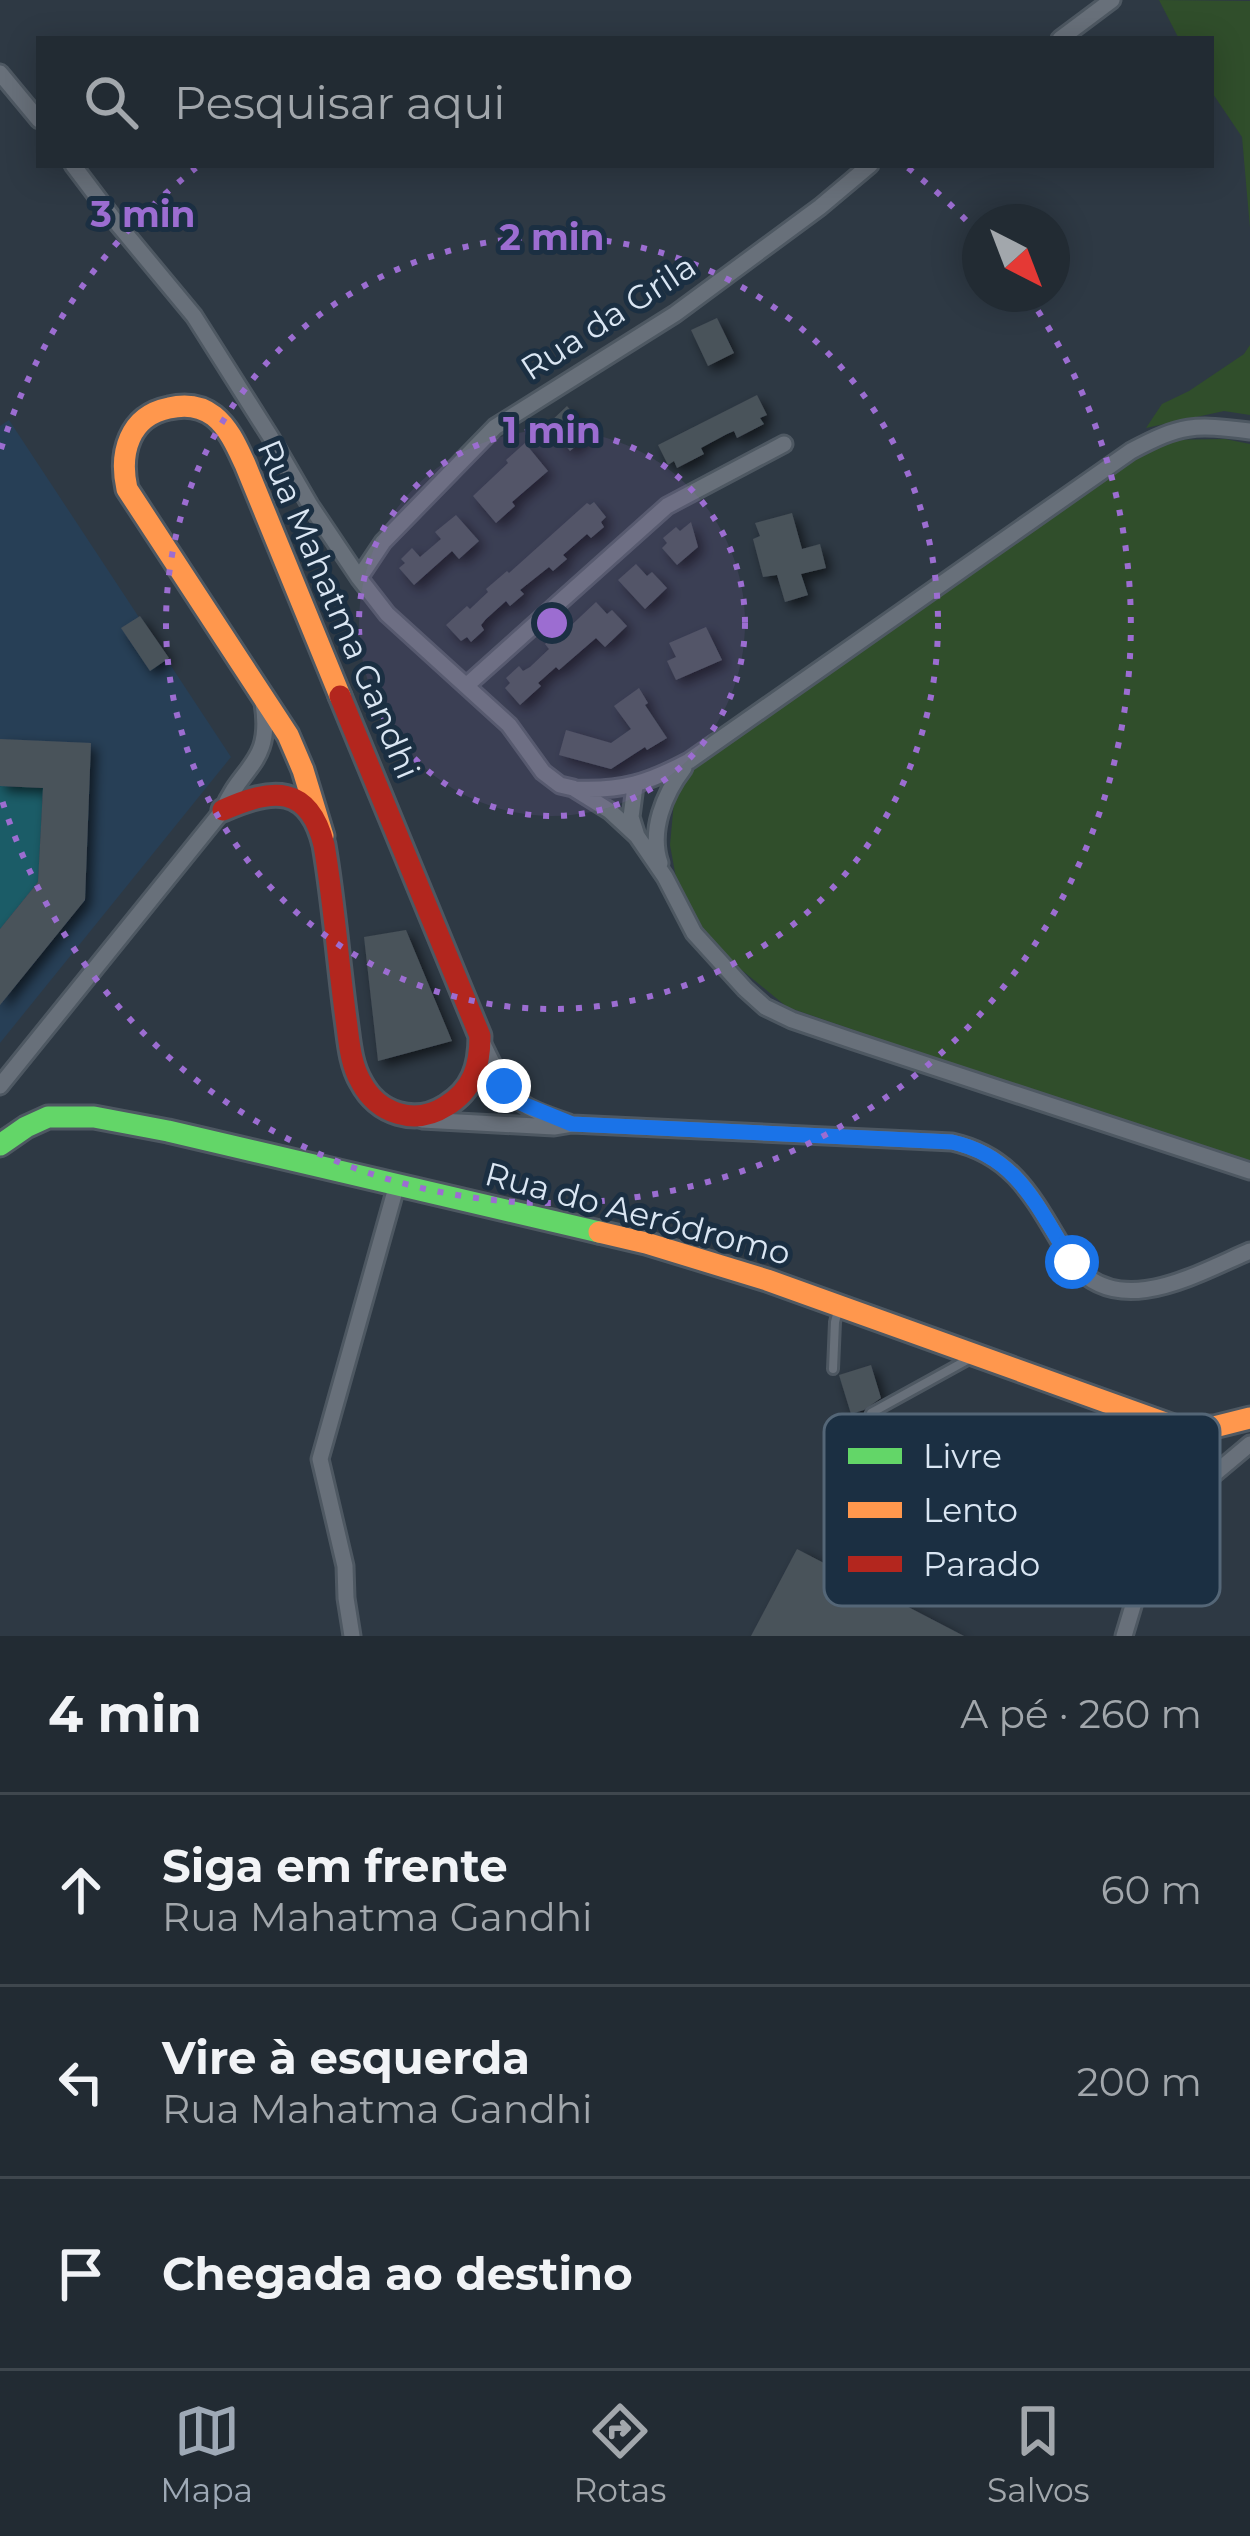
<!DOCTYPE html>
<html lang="pt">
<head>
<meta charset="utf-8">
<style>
	body { margin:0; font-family:Montserrat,sans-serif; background:#2e373f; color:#f1f3f6 }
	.compass { position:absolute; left:962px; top:204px; width:108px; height:108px; border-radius:50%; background:#222b33; box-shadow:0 6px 30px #0003; rotate:138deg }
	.stop { position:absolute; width:36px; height:36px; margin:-27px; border:9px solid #1a73e8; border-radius:50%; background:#fff }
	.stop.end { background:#1a73e8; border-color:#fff; box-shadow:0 3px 12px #0008 }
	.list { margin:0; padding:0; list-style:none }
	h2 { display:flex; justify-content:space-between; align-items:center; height:156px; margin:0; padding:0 48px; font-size:51px }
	h2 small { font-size:39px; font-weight:400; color:#a2a7ac }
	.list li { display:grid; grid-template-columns:78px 1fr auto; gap:36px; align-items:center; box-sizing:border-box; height:192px; padding:0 48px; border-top:3px solid #3f474e }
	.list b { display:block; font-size:45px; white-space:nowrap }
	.list p { margin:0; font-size:39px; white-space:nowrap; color:#a2a7ac }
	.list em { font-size:39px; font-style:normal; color:#a2a7ac }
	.icon { flex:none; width:66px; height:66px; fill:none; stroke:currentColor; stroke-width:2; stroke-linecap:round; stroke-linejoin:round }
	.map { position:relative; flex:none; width:1250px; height:1636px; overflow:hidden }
	.search { position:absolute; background:#222b33; box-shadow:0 6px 30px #0003; left:36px; right:36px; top:36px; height:132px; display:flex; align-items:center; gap:30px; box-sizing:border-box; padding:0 42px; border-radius:0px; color:#a2a7ac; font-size:45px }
	.sheet { height:732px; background:#222b33 }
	nav { display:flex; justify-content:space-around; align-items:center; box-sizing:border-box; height:168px; border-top:3px solid #3f474e; background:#222b33; font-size:33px; color:#a2a7ac }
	nav a { display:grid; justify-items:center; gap:6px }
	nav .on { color:#9ea9b6 }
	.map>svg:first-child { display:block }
	.built { fill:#273f56 }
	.green { fill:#304e2b }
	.water { fill:#1b5c67 }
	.building { fill:#49525a; filter:url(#shadow) }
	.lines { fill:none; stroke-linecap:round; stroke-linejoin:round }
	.lane-casing { stroke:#4e5862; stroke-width:14 }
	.street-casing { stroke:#4e5862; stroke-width:21 }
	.fast-casing { stroke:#4e5862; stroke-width:27 }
	.slow-casing { stroke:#4e5862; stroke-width:27 }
	.jam-casing { stroke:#4e5862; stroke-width:27 }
	.lane { stroke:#68707a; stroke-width:8 }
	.street { stroke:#68707a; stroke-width:15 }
	.fast { stroke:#63d668; stroke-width:21 }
	.slow { stroke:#ff974d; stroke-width:21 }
	.jam { stroke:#b3261e; stroke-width:21 }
	.route { stroke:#1a73e8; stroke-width:15 }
	.ring { fill:none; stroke:#9c6dd1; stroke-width:6; stroke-dasharray:6 12 }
	.labels { text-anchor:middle; stroke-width:10; stroke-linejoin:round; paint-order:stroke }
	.street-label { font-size:33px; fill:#dae6f3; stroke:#1b2f42 }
	.key { fill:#1b2f42; stroke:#546677; stroke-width:3 }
	.key-label { font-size:33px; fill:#dae6f3 }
	.centre { fill:#9c6dd1; stroke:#1b2f42; stroke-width:6 }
	.ring-label { font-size:36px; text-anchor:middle; font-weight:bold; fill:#9c6dd1; stroke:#1b2f42; stroke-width:10; stroke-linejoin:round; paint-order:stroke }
</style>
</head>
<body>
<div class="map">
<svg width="1250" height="1636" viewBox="0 0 1250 1636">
	<defs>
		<filter id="shadow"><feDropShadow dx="5.5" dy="5.5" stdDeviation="6" flood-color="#0009"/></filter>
	</defs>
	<rect width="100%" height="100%" fill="#2e3944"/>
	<!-- built -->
	<path class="built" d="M9 420 231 757 0 1043V426Z"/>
	<!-- green -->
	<path class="green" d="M1159 0 1250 1V228L1242 137 1211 91V39H1179Z
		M1250 345V415L1224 411 1146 428 1162 404 1189 391 1244 354Z
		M1225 439 1250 444V1163L1013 1085 787 1007 716 949 678 889 670 845 674 801 682 775 749 724 895 627 1052 511 1168 440Z"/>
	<!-- water -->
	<path class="water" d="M0 786 43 788 38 882 0 929Z"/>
	<!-- building -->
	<path class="building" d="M717 318 734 353 708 366 691 330Z
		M757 395 767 415 760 418 764 424 737 438 734 431 727 434 701 448 704 454 677 468 674 461 668 465 658 445Z
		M567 406 590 434 570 451 548 424Z
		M525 443 548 471 512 502 515 506 496 523 473 496 508 463 506 460Z
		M594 502 606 517 601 522 604 527 591 538 587 534 563 555 567 559 553 571 549 567 520 590 524 594 510 606 506 601 486 619 481 625 484 630 471 642 467 637 461 641 446 625 467 606 470 609 488 592 486 589 507 571 509 573 587 503 590 505Z
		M792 513 802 549 820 544 826 568 801 574 808 595 785 602 777 575 763 577 753 539 760 536 755 523Z
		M456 515 479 541 459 559 452 551 414 585 399 568 405 563 401 559 412 548 420 557 441 539 435 532Z
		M691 522 698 547 677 565 662 548 667 543 663 538 676 527 680 531Z
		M636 564 647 576 652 572 667 588 645 609 618 580Z
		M596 602 607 614 612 610 627 626 605 647 596 638 559 670 556 667 538 683 541 686 520 705 505 688 510 683 506 678 519 666 523 671 530 667 549 649 545 644 558 632 561 635Z
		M140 616 169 658 150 671 121 628Z
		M706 627 722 660 676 680 667 661 676 657 669 643Z
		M639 688 648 703 645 705 667 738 647 750 645 747 611 769 559 755 566 730 611 743 631 729 614 706Z
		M0 739 91 743 85 900 0 1005V929L38 882 43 788 0 786Z
		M406 930 452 1041 378 1061 364 937Z
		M871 1365 881 1398 864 1410 851 1414 839 1375Z
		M797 1549 964 1636H751Z"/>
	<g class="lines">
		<defs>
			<path id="lane" d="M833 1369 835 1322 839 1307
				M877 1432 868 1422 871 1413 969 1359"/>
			<path id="street" d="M1060 39 1112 0
				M0 73 39 120
				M73 165 116 222 194 316 270 436 310 505 359 578
				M870 165 820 207 675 314 495 427 383 542 359 578 387 614 509 725 543 772 560 785 573 788 610 811 637 836 665 877 694 933 745 989 765 1007 792 1020 851 1040 1250 1171
				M466 686 667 506 784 444
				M635 786 631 817 637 836
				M576 789C622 791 648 783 689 761L1131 451C1182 424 1193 424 1250 431
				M660 863C649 831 664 794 684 768
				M482 1042C509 1098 509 1103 569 1123
				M0 1086 223 810C241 765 273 764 263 703
				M422 1120 554 1127 572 1124 952 1142C1020 1157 1038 1209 1072 1262 1118 1321 1196 1274 1250 1251
				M352 1636 346 1598 345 1566 320 1459 397 1184
				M1124 1636 1144 1569 1181 1502 1250 1444"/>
			<path id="fast" d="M0 1145 26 1127 48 1117H94L168 1131 599 1232"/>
			<path id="slow" d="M323 836 303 770 288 735 127 489C119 453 129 416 169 408 186 404 201 406 214 416 229 428 237 447 245 464L340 696
				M599 1232 646 1243 767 1280 1176 1427H1214L1250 1418"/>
			<path id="jam" d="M223 810C272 788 309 784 324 845 334 903 338 961 346 1019 349 1040 350 1063 361 1082 378 1114 415 1126 446 1106 473 1090 480 1066 480 1036L340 696"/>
		</defs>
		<!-- lane casing -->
		<use href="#lane" class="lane-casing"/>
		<!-- street casing -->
		<use href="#street" class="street-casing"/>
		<!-- fast casing -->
		<use href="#fast" class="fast-casing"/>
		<!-- slow casing -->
		<use href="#slow" class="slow-casing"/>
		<!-- jam casing -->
		<use href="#jam" class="jam-casing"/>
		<!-- lane -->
		<use href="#lane" class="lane"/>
		<!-- street -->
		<use href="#street" class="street"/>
		<!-- fast -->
		<use href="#fast" class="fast"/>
		<!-- slow -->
		<use href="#slow" class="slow"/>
		<!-- jam -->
		<use href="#jam" class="jam"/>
	</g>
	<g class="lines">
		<!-- route -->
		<path class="route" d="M504 1086 518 1102 572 1124 952 1142C1019 1157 1038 1209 1072 1262"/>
	</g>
	<!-- distance rings -->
	<circle cx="552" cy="623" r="193" fill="#9c6dd1" fill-opacity=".12"/>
	<g class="ring">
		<circle cx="552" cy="623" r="193"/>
		<circle cx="552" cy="623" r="386"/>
		<path d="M1 449A578 578 0 0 1 196 168M908 168A578 578 0 0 1 978 233M1028 296A578 578 0 1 1 1 797"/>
	</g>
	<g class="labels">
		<!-- street labels -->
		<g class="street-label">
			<text transform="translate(608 317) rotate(-33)" y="12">Rua da Grila</text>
			<text transform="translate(339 609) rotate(67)" y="12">Rua Mahatma Gandhi</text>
			<text transform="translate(638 1213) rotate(15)" y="12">Rua do Aeródromo</text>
		</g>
	</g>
	<!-- legend -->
	<rect x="824" y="1414" width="396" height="192" rx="18" class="key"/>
	<rect x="848" y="1448" width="54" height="16" fill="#63d668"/>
	<rect x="848" y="1502" width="54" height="16" fill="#ff974d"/>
	<rect x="848" y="1556" width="54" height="16" fill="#b3261e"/>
	<g class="key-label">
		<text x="923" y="1468">Livre</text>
		<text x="923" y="1522">Lento</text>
		<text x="923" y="1576">Parado</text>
	</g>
	<circle cx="552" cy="623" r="18" class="centre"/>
	<g class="ring-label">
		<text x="143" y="227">3 min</text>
		<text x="552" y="250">2 min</text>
		<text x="552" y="443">1 min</text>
	</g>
</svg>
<svg class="compass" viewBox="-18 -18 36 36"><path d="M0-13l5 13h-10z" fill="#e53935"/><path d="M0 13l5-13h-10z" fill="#a2a7ac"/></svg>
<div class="stop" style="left:1072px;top:1262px"></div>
<div class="stop end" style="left:504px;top:1086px"></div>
<div class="search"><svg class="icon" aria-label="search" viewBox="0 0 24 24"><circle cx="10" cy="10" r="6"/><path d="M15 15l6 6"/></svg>Pesquisar aqui</div>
</div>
<section class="sheet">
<h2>4 min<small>A pé · 260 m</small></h2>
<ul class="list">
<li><svg class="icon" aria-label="ahead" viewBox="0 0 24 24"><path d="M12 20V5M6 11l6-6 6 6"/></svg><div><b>Siga em frente</b><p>Rua Mahatma Gandhi</p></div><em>60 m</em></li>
<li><svg class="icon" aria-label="left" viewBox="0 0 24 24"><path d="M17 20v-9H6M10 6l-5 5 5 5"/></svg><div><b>Vire à esquerda</b><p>Rua Mahatma Gandhi</p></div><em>200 m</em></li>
<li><svg class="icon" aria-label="arrive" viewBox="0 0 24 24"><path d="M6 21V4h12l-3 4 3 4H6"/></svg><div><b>Chegada ao destino</b></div></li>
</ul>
</section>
<nav>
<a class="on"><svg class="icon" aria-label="map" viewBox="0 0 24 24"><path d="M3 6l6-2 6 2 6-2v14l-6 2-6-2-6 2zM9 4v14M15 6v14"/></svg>Mapa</a>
<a><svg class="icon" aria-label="directions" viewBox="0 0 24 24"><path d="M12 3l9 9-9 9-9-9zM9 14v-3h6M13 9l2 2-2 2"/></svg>Rotas</a>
<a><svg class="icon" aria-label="saved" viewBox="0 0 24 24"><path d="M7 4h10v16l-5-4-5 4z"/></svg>Salvos</a>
</nav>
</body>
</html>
